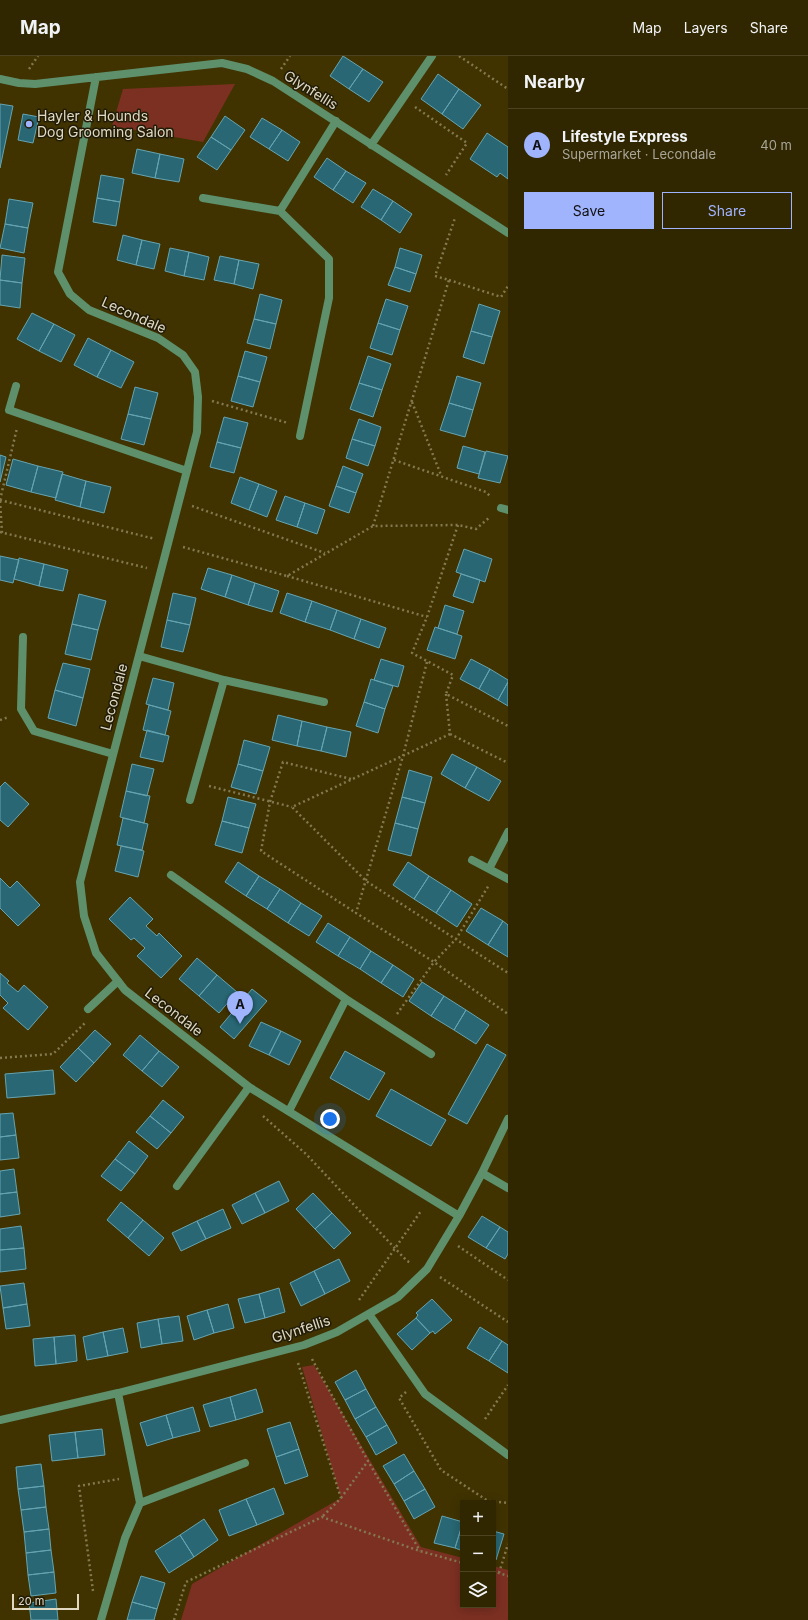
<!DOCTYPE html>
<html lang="en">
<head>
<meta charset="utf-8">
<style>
	body { margin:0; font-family:Inter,sans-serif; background:#382e0a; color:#f1f3f6 }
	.controls { position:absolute; right:12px; bottom:12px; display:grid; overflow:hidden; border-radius:0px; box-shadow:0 2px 10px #0003 }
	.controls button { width:36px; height:36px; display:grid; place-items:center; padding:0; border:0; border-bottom:1px solid #4b4322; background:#302600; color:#f1f3f6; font:20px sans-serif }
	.scale { position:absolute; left:12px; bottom:10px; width:67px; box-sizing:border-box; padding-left:4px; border:2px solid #e0d8c0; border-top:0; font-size:11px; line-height:14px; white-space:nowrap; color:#e0d8c0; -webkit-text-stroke:3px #211c08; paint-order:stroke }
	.you { position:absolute; left:330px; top:1063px; width:14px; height:14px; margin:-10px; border:3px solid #fff; border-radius:50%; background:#1a73e8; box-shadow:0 0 0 6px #1a73e833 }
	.badge { display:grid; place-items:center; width:26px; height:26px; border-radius:50%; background:#a0b3fd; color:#111; font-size:13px; font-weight:700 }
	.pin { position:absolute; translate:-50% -33px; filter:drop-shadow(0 1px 2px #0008) }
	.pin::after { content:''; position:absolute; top:21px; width:14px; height:12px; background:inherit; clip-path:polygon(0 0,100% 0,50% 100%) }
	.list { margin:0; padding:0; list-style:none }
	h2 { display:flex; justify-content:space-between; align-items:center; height:52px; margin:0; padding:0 16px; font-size:17px }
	h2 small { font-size:13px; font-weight:400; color:#a8a599 }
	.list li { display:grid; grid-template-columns:26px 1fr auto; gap:12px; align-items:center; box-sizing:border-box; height:72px; padding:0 16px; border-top:1px solid #4b4322 }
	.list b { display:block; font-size:15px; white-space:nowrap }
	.list p { margin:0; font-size:13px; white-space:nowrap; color:#a8a599 }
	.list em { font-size:13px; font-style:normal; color:#a8a599 }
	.actions { display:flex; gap:8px; padding:12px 16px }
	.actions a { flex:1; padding:9px 0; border:1px solid #a0b3fd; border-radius:0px; text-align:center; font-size:14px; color:#a0b3fd }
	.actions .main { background:#a0b3fd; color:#111 }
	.icon { flex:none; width:22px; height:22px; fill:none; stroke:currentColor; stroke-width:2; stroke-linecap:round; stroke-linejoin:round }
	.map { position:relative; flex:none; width:508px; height:1564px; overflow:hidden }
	header { display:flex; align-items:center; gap:24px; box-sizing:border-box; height:56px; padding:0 20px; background:#302600; border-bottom:1px solid #4b4322 }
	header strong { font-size:19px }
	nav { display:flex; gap:22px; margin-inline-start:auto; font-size:14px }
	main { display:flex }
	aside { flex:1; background:#302600 }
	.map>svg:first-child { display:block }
	.grass { fill:#7c3022 }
	.building { fill:#286773; stroke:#66a4b1 }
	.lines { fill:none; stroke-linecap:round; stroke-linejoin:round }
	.path { stroke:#837850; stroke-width:2.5; stroke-dasharray:2 3; stroke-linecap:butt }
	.service { stroke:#5e906c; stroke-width:8 }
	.minor { stroke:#5e906c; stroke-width:8 }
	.poi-dot { fill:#a0b3fd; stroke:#211c08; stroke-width:1.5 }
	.labels { text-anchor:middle; stroke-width:3; stroke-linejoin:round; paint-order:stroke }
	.street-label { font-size:14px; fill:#e0d8c0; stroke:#211c08 }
	.poi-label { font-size:14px; fill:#e0d8c0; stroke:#211c08; text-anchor:start }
</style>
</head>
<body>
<header>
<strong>Map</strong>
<nav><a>Map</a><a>Layers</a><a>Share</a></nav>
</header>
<main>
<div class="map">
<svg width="508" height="1564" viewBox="0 0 508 1564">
	<rect width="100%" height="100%" fill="#403300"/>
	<!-- grass -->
	<path class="grass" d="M235 28 203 86 112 70 123 33Z
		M314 1309 421 1491 463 1502V1549H493V1510L508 1514V1564H181L192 1528 341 1442 302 1311Z"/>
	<!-- building -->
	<path class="building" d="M343 0 363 13 349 33 330 20Z
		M363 13 383 26 369 46 349 33Z
		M438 18 459 33 442 58 421 43Z
		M459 33 481 49 463 73 442 58Z
		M0 48 13 50 0 112Z
		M23 58 39 61 33 87 18 84Z
		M225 60 245 74 231 94 211 81Z
		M262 62 282 74 269 93 250 81Z
		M282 74 300 86 288 105 269 93Z
		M487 77 508 91V123L500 117 497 121 470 103Z
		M211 81 231 94 217 114 197 101Z
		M137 93 160 98 155 122 132 117Z
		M160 98 184 103 179 126 155 122Z
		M327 102 346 115 333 134 314 121Z
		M346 115 366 127 353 147 333 134Z
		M101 119 124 123 120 146 97 142Z
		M373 133 393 145 381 164 361 151Z
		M97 142 120 146 116 170 93 166Z
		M9 143 33 147 28 172 5 168Z
		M393 145 412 158 400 177 381 164Z
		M5 168 28 172 24 197 0 192Z
		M123 179 142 184 136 209 117 204Z
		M142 184 160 188 154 213 136 209Z
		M170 192 189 196 184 220 165 215Z
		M400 192 422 199 416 218 395 211Z
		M189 196 209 201 204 224 184 220Z
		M2 199 25 202 22 227 0 224Z
		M220 200 239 204 234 228 214 224Z
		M239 204 259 208 253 233 234 228Z
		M395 211 416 218 410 236 388 229Z
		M0 224 22 227 20 252 0 249Z
		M260 238 282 244 276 268 254 263Z
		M386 243 408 250 400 274 378 267Z
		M479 248 500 255 492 281 471 275Z
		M32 257 54 268 39 295 17 283Z
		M254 263 276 268 270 293 247 287Z
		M378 267 400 274 392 299 370 292Z
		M54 268 75 279 61 306 39 295Z
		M471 275 492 281 484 308 463 301Z
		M88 282 111 294 97 321 74 309Z
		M111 294 134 306 121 332 97 321Z
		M245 295 267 301 260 326 238 320Z
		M368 300 391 308 382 334 359 327Z
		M238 320 260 326 253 351 231 345Z
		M457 320 481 327 473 354 449 347Z
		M359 327 382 334 373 361 350 353Z
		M135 331 158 337 151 363 128 358Z
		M449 347 473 354 465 381 440 374Z
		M128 358 151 363 144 389 121 383Z
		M224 361 248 367 241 392 217 386Z
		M359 363 381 371 375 390 352 383Z
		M352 383 375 390 368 410 346 402Z
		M217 386 241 392 234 417 210 411Z
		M463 390 485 396 479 418 457 412Z
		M486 395 508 400 500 427 478 422Z
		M0 399 6 401 0 426Z
		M13 403 38 410 31 436 6 429Z
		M38 410 63 416 56 442 31 436Z
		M343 410 363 418 356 437 336 430Z
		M62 418 86 425 80 451 55 444Z
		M240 421 259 428 249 454 231 447Z
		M86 425 111 431 104 457 80 451Z
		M259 428 277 435 267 461 249 454Z
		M336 430 356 437 349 457 329 450Z
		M285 440 305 447 297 471 276 464Z
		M305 447 325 454 317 478 297 471Z
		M464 493 492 503 485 526 456 516Z
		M0 500 19 504 13 527 0 524Z
		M19 502 44 508 39 530 14 523Z
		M44 508 68 514 63 535 39 530Z
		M208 512 232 519 225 541 201 533Z
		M461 518 480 524 473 547 453 540Z
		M232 519 255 527 248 549 225 541Z
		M255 527 279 535 272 556 248 549Z
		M173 537 196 542 190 569 167 564Z
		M287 537 312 545 305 566 280 557Z
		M79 538 106 545 98 574 72 568Z
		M312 545 337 554 330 574 305 566Z
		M445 549 464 555 457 578 438 572Z
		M337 554 361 563 354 583 330 574Z
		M361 563 386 572 379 592 354 583Z
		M167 564 190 569 183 596 161 591Z
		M72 568 98 574 91 604 65 598Z
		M435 571 462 580 455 603 427 594Z
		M381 603 404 610 398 631 374 624Z
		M471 603 490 613 479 633 460 623Z
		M63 607 90 613 83 642 55 634Z
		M490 613 508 624V626L498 644 479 633Z
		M153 622 174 627 168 654 146 648Z
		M371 623 393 630 385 653 364 646Z
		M508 626V650L498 644Z
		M55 634 83 642 76 670 48 662Z
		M364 646 385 653 378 677 356 670Z
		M149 649 171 655 165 679 143 674Z
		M278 659 302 665 297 690 272 684Z
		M302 665 327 671 321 695 297 690Z
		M327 671 351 676 346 701 321 695Z
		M147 674 169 680 163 706 140 701Z
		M244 684 270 691 263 715 238 708Z
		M452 698 477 711 465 732 441 718Z
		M132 708 154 713 147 740 126 735Z
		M238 708 263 715 256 738 231 731Z
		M477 711 501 725 489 745 465 732Z
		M409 714 432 721 425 747 402 741Z
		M5 726 29 748 8 771 0 764V731Z
		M126 735 150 740 144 767 120 761Z
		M228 741 256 748 249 772 222 765Z
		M402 741 425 747 418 773 395 767Z
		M123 762 148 768 142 794 117 789Z
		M222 765 249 772 242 797 215 789Z
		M395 767 418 773 411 800 388 794Z
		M121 790 144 795 138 821 115 815Z
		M238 806 259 820 246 840 225 826Z
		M408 806 429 820 414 843 393 829Z
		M259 820 280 833 267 853 246 840Z
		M429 820 451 834 436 857 414 843Z
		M0 822 10 832 17 825 40 849 18 870 0 852Z
		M280 833 301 847 288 867 267 853Z
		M451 834 472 848 457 871 436 857Z
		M130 841 153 863 146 870 157 880 159 877 182 900 161 922 137 900 145 892 134 882 131 884 109 863Z
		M301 847 322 860 309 880 288 867Z
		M481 852 503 865 488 889 466 875Z
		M503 865 508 869V901L488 889Z
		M328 867 350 881 338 900 316 886Z
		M350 881 371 895 360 913 338 900Z
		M371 895 393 909 381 927 360 913Z
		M197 902 217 919 199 940 179 923Z
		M393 909 414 923 403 941 381 927Z
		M0 917 9 925 7 927 18 936 24 929 48 951 28 974 3 952 8 947 0 939Z
		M217 919 237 936 219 957 199 940Z
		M422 926 444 940 431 960 409 945Z
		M252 933 267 945 234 983 220 971Z
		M444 940 466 954 454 974 431 960Z
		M466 954 489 969 476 988 454 974Z
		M261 966 281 975 269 999 249 990Z
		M95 974 111 988 94 1007 78 992Z
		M281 975 301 985 289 1009 269 999Z
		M140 979 159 995 142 1015 123 999Z
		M487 988 506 999 467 1068 448 1058Z
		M78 992 94 1007 76 1026 60 1011Z
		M159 995 179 1011 162 1031 142 1015Z
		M345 995 385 1017 369 1044 330 1022Z
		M53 1014 55 1038 7 1042 5 1018Z
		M391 1033 446 1064 431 1090 376 1060Z
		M163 1044 184 1061 171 1077 150 1060Z
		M13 1057 16 1079 0 1081V1058Z
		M150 1060 171 1077 157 1093 136 1076Z
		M16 1079 19 1102 0 1104V1081Z
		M129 1085 148 1100 135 1118 115 1103Z
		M115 1103 135 1118 121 1135 101 1120Z
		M14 1113 17 1136 0 1138V1115Z
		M279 1125 289 1145 265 1157 255 1137Z
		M17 1136 20 1158 0 1161V1138Z
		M255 1137 265 1157 242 1168 232 1149Z
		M313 1137 332 1157 315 1173 296 1153Z
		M121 1146 143 1164 128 1182 107 1164Z
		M223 1153 231 1172 206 1183 197 1165Z
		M332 1157 351 1177 334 1193 315 1173Z
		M482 1160 500 1171 486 1192 468 1181Z
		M143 1164 164 1182 149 1200 128 1182Z
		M197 1165 206 1183 181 1195 172 1177Z
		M21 1170 24 1192 0 1194V1173Z
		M500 1171 508 1176V1198L505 1203 486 1192Z
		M24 1192 26 1213 0 1216V1194Z
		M339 1203 350 1225 325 1238 314 1215Z
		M314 1215 325 1238 301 1250 290 1227Z
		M24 1227 27 1248 3 1252 0 1230Z
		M279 1232 285 1256 265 1262 259 1238Z
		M259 1238 265 1262 245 1267 238 1243Z
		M432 1243 452 1264 435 1278 433 1275 430 1277 416 1262 418 1259 416 1257Z
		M27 1248 30 1270 6 1273 3 1252Z
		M228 1248 234 1272 214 1277 207 1254Z
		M207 1254 214 1277 194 1284 187 1260Z
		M179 1260 183 1285 162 1288 158 1263Z
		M416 1262 430 1277 412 1294 397 1278Z
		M158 1263 162 1288 141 1292 137 1267Z
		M480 1271 502 1285 489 1305 467 1292Z
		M123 1272 128 1296 108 1300 103 1276Z
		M103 1276 108 1300 87 1304 83 1281Z
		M75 1279 77 1305 56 1308 54 1281Z
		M54 1281 56 1308 35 1310 33 1283Z
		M502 1285 508 1289V1317L489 1305Z
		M356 1314 366 1333 345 1344 335 1326Z
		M256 1333 263 1356 236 1364 230 1341Z
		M366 1333 376 1351 355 1363 345 1344Z
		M230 1341 236 1364 210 1371 203 1349Z
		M193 1351 200 1375 173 1382 166 1359Z
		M376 1351 387 1369 366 1381 355 1363Z
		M166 1359 173 1382 147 1390 140 1367Z
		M290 1366 299 1393 276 1401 267 1373Z
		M387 1369 397 1387 376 1399 366 1381Z
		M102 1373 105 1399 78 1402 75 1376Z
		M75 1376 78 1402 52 1405 49 1379Z
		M299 1393 308 1420 285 1428 276 1401Z
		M404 1398 414 1415 394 1428 383 1410Z
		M41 1408 44 1430 18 1433 16 1411Z
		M414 1415 425 1433 404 1445 394 1428Z
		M44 1430 46 1451 21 1454 18 1433Z
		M274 1432 284 1458 257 1469 246 1443Z
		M425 1433 435 1451 414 1463 404 1445Z
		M246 1443 257 1469 229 1480 219 1454Z
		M46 1451 49 1473 24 1476 21 1454Z
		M442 1460 463 1466 455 1492 434 1487Z
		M204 1463 218 1484 194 1501 180 1479Z
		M463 1466V1495L455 1492Z
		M49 1473 51 1494 26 1497 24 1476Z
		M493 1475 504 1478 496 1504H493Z
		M180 1479 194 1501 169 1517 155 1495Z
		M51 1494 54 1516 28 1519 26 1497Z
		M54 1516 56 1537 31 1540 28 1519Z
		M141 1520 165 1527 157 1553 132 1546Z
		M56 1543 58 1564H31L29 1547Z
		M132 1546 157 1553 154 1564H127Z"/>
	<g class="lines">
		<!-- path -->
		<path class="path" d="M459 0 508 33
			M29 13 38 0
			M281 13 290 0
			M415 51 467 87 446 119
			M449 224 501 241 508 230
			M212 345 288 367
			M412 346 441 419
			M394 404 486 436 491 441
			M0 444 155 483
			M0 444 17 372
			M0 445 2 477
			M192 450 325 497
			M458 469 427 561 412 597 453 619 446 638 508 670
			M373 470 449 224 435 220 455 162
			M0 476 147 512
			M183 491 287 520 373 470 458 469 476 473 490 461
			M287 520 427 561
			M427 606 403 700 356 857 434 906 508 958
			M446 638 450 678 292 751 366 825 508 917
			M0 664 9 661
			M450 678 508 707
			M351 723 283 706 270 746 261 795 356 857
			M209 730 292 751
			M397 958 434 906 456 883 489 829
			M0 1002 53 998 85 967
			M263 1060 306 1098 407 1205 411 1207
			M458 1190 508 1224
			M440 1221 508 1266
			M359 1244 421 1155
			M312 1303 368 1405 420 1495
			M298 1307 341 1442 322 1461
			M406 1336 399 1342 441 1414 488 1445 508 1447
			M485 1363 508 1329
			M341 1442 368 1405
			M493 1515 508 1520
			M499 1517 508 1488
			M93 1535 79 1430 119 1423
			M174 1564 186 1526 322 1461 420 1495 463 1507"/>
		<!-- service -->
		<path class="service" d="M88 953 118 925"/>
		<!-- minor -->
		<path class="minor" d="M96 21 58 216 70 238 89 254 158 282 183 299 195 316 198 341 197 376 80 826 84 860 96 897 125 934 249 1031 459 1160
			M0 23 19 27 35 28 222 7 247 13 273 25 508 177
			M371 89 432 0
			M203 142 280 155 329 203V242L300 380
			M280 155 336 65
			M16 330 9 354 187 415
			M501 452 508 454
			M23 581 21 653 34 675 113 698
			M139 600 224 624 324 646
			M190 744 224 624
			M472 804 508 823
			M489 813 508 776
			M171 819 346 943 431 998
			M289 1055 346 943
			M482 1117 508 1132
			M177 1130 249 1031
			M369 1258 425 1338 508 1399
			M118 1337 140 1447
			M0 1364 118 1337 304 1289 337 1276 398 1241 427 1213 459 1160 482 1117 508 1063
			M101 1564 125 1482 140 1447 245 1407"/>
	</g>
	<!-- markers -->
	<circle class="poi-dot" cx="29" cy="68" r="4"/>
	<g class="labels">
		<!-- street labels -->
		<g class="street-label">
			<text transform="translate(311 34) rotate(32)" y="5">Glynfellis</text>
			<text transform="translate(134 259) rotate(24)" y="5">Lecondale</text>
			<text transform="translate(114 641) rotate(-75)" y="5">Lecondale</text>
			<text transform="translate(174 956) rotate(38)" y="5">Lecondale</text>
			<text transform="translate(301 1273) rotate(-18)" y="5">Glynfellis</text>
		</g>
		<!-- poi labels -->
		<g class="poi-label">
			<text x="37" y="65">Hayler &amp; Hounds<tspan x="37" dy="16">Dog Grooming Salon</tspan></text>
		</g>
	</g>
</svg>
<div class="controls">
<button>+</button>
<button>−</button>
<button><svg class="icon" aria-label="layers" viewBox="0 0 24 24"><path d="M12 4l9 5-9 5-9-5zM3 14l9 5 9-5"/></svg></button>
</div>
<div class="scale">20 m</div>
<div class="you"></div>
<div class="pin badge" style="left:240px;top:968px">A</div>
</div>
<aside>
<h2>Nearby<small></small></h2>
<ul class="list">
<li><span class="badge">A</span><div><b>Lifestyle Express</b><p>Supermarket · Lecondale</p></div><em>40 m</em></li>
</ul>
<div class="actions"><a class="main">Save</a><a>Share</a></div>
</aside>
</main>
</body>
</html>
